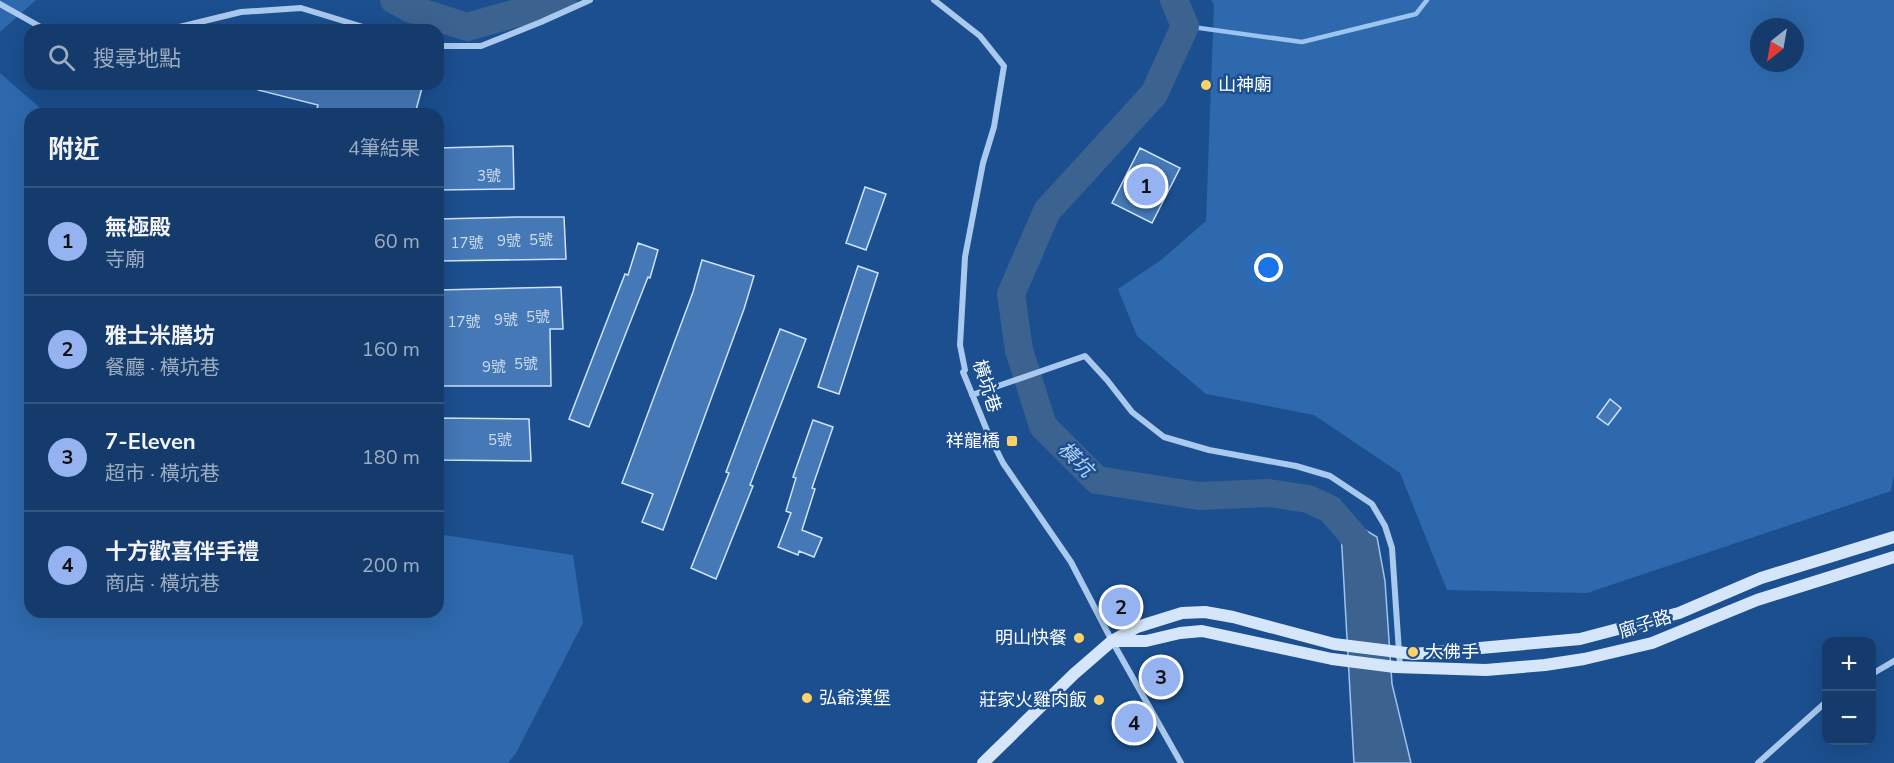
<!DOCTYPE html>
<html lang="zh-TW">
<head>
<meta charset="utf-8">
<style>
	body { margin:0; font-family:"Nunito Sans","Noto Sans TC",sans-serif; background:#214673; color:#f1f3f6 }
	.controls { position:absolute; right:18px; bottom:18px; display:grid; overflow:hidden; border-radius:12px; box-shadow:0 6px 24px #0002 }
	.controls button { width:54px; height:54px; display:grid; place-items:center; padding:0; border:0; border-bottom:2px solid #33557e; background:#143b6b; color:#f1f3f6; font:30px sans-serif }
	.compass { position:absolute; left:1750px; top:18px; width:54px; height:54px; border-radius:50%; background:#143b6b; box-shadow:0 6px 24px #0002; rotate:211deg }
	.you { position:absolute; left:1269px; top:268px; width:21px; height:21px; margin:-15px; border:4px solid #fff; border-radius:50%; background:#1a73e8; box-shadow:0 0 0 9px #1a73e833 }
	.badge { display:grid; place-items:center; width:39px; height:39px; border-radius:50%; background:#95b2f1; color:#111; font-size:20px; font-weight:700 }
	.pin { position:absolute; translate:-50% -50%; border:3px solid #fff; box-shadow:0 2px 6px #0006 }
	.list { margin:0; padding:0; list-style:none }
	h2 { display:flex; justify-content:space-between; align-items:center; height:78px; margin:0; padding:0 24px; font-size:26px }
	h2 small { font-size:20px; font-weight:400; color:#9dadc1 }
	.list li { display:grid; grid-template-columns:39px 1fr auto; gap:18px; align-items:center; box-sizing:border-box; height:108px; padding:0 24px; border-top:2px solid #33557e }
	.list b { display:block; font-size:22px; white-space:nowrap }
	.list p { margin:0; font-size:20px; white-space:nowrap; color:#9dadc1 }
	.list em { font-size:20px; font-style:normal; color:#9dadc1 }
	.icon { flex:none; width:33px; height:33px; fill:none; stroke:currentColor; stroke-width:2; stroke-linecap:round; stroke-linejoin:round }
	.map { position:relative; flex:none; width:1894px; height:763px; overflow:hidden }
	.search { position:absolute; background:#143b6b; box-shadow:0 6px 24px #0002; left:24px; top:24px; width:420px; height:66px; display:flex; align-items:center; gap:15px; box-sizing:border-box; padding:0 21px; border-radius:18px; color:#9dadc1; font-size:22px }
	.panel { position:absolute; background:#143b6b; box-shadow:0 6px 24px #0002; left:24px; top:108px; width:420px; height:510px; border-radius:18px }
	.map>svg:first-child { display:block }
	.green { fill:#2e69ad; fill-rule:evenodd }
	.water { fill:#3c6290; stroke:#9cc4f0; stroke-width:1.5 }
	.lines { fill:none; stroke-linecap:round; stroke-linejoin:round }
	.stream { stroke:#9cc4f0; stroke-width:4.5 }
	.river { stroke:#3c6290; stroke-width:28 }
	.building { fill:#4478b7; stroke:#cfe3fa; stroke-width:1.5 }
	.street { stroke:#a9c9ee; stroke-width:6 }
	.secondary { stroke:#d6e6fa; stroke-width:12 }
	.poi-dot { fill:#ffd166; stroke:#1b4f8f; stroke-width:2 }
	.labels { text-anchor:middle; stroke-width:5; stroke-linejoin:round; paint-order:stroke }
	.number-label { font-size:15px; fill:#d0dded }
	.poi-label { font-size:18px; fill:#fff; stroke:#1b4f8f; text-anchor:start }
	.street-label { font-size:18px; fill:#fff; stroke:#1b4f8f }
	.water-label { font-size:20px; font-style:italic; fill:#b5d3f5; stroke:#1b4f8f }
</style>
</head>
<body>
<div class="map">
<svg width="1894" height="763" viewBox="0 0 1894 763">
	<rect width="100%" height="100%" fill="#1b4f8f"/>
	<!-- green -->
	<path class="green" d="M0 0H36L0 32Z
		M1211 0H1894V475L1891 491 1587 593 1447 590 1400 473 1314 415 1206 394 1137 336 1118 289 1161 260 1206 221 1214 4ZM1759 27H1795V63H1759Z
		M0 73 47 114H30V612H438V534L573 555 583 623 516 753 508 763H0Z"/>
	<!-- water -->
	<path class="water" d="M1330 509 1377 537 1385 581 1392 684 1411 763H1354L1341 531Z"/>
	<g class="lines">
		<!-- stream -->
		<path class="stream" d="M1185 26 1302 42 1416 14 1427 0"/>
		<!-- river -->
		<path class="river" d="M394 0 411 9 467 27 563 0
			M1174 0 1185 26 1154 94 1047 211 1011 294 1019 350 1043 426 1097 480 1199 496 1269 493 1308 499 1330 509 1356 539"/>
	</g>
	<!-- building -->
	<path class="building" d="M258 84H423L415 114H336L317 109 318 105 258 90Z
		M513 146 514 189 438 190V148Z
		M1140 148 1180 168 1152 223 1112 203Z
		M865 187 886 194 866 250 846 243Z
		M516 217H564L566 259 438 261V219Z
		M638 243 658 250 650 278 648 277 589 427 569 419 625 274 628 275Z
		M702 260 754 276 744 309 663 530 642 522 653 494 622 483 693 292Z
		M858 266 878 273 839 394 818 387Z
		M561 287 563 329H550L551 386H438V290Z
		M780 329 806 339 750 485 753 486 716 579 691 568 729 473 726 472Z
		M1610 399 1621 408 1608 425 1597 417Z
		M438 418 529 419 531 461 438 460Z
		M813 420 833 427 812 488 815 489 802 530 822 538 814 557 799 551 798 555 778 547 791 513 786 511 796 478 793 477Z
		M1125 595 1134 610 1118 619 1109 604Z"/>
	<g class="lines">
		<!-- street -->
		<path class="street" d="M934 0 980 36 1004 66 994 127 983 163 965 257 960 345 965 370 963 372 988 433 1003 463 1071 562 1112 641 1181 763
			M0 4 46 30
			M167 30 241 12 301 8 373 30
			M438 46H481L541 22 590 0
			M972 395 1085 356 1107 380 1132 412 1164 437 1209 450 1296 466 1330 476 1372 504 1385 526 1392 548 1400 667
			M1872 674 1894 661
			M1758 763 1826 702"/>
		<!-- secondary -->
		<path class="secondary" d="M1113 641H1146L1180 633 1202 631 1332 659 1395 667 1486 670 1545 665 1584 659 1652 643 1757 600 1894 557
			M983 763 1074 674 1112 641 1137 627 1182 613 1205 612 1233 617 1334 644 1414 654 1580 639 1679 613 1761 578 1894 537"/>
	</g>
	<!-- markers -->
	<g class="poi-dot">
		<circle cx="1206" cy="85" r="6"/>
		<rect x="1006" y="435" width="12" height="12" rx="3"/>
		<circle cx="1079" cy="638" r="6"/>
		<circle cx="1413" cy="652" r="6"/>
		<circle cx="807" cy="698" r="6"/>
		<circle cx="1099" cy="700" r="6"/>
	</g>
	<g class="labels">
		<!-- number labels -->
		<g class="number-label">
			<text x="489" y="181">3號</text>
			<text x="541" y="245">5號</text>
			<text x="509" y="246">9號</text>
			<text x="467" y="248">17號</text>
			<text x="538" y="322">5號</text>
			<text x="506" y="325">9號</text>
			<text x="464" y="327">17號</text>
			<text x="526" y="369">5號</text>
			<text x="494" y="372">9號</text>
			<text x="500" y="445">5號</text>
		</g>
		<!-- poi labels -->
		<g class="poi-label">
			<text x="1218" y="91">山神廟</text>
			<text x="1000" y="447" text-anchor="end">祥龍橋</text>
			<text x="1067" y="644" text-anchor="end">明山快餐</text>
			<text x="1425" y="658">大佛手</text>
			<text x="819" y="704">弘爺漢堡</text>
			<text x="1087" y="706" text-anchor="end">莊家火雞肉飯</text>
		</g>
		<!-- street labels -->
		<g class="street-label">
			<text transform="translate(987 386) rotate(72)" y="6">橫坑巷</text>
			<text transform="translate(1645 624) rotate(-18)" y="6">廍子路</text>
		</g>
		<!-- water labels -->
		<g class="water-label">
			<text transform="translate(1076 459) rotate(45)" y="7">橫坑</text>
		</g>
	</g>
</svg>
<div class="controls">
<button>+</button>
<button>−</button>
</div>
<svg class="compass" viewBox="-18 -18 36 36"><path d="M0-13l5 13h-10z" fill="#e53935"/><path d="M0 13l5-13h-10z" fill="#9dadc1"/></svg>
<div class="you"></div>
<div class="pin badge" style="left:1146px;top:186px">1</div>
<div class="pin badge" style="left:1121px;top:607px">2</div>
<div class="pin badge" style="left:1161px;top:677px">3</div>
<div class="pin badge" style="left:1134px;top:723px">4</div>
<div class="search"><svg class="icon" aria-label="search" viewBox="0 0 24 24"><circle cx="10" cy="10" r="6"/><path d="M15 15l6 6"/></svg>搜尋地點</div>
<section class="panel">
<h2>附近<small>4筆結果</small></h2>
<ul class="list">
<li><span class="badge">1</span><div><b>無極殿</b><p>寺廟</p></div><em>60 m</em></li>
<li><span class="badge">2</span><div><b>雅士米膳坊</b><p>餐廳 · 橫坑巷</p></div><em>160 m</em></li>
<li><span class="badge">3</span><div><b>7-Eleven</b><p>超市 · 橫坑巷</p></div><em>180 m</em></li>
<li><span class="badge">4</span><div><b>十方歡喜伴手禮</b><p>商店 · 橫坑巷</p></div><em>200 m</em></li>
</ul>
</section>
</div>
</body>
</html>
